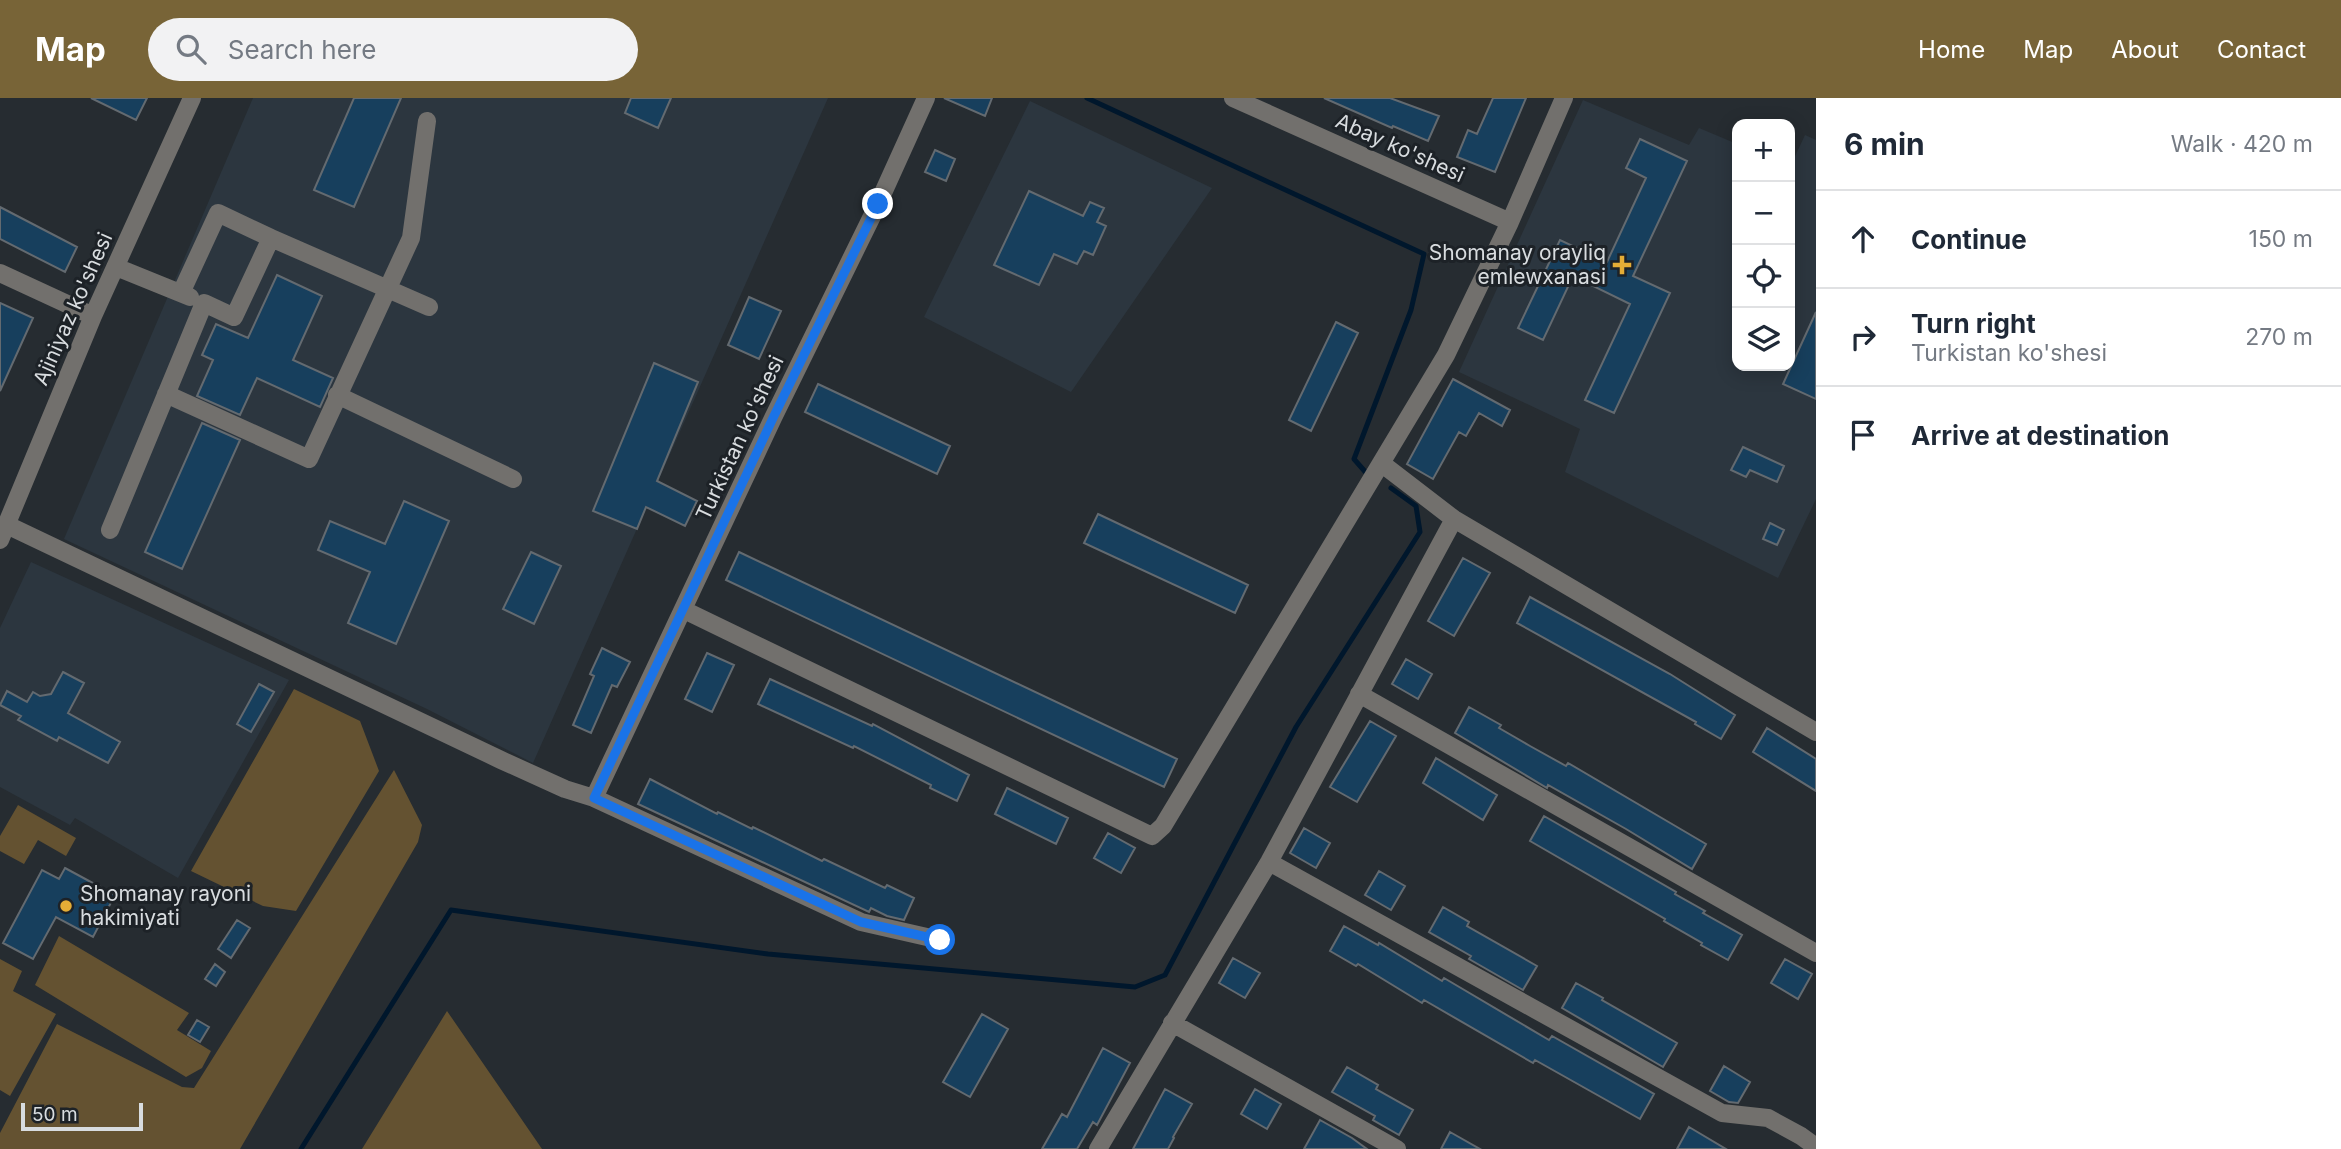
<!DOCTYPE html>
<html lang="en">
<head>
<meta charset="utf-8">
<style>
	body { margin:0; font-family:Inter,sans-serif; background:#f2f2f3; color:#1f2937 }
	.controls { position:absolute; right:21px; top:21px; display:grid; overflow:hidden; border-radius:14px; box-shadow:0 4px 18px #0003 }
	.controls button { width:63px; height:63px; display:grid; place-items:center; padding:0; border:0; border-bottom:2px solid #e0e1e3; background:#fff; color:#1f2937; font:35px sans-serif }
	.scale { position:absolute; left:21px; bottom:18px; width:122px; box-sizing:border-box; padding-left:7px; border:4px solid #d8dcdf; border-top:0; font-size:19px; line-height:24px; white-space:nowrap; color:#d8dcdf; -webkit-text-stroke:5px #1d2227; paint-order:stroke }
	.stop { position:absolute; width:21px; height:21px; margin:-16px; border:5px solid #1a73e8; border-radius:50%; background:#fff }
	.stop.end { background:#1a73e8; border-color:#fff; box-shadow:0 2px 7px #0008 }
	.list { margin:0; padding:0; list-style:none }
	h2 { display:flex; justify-content:space-between; align-items:center; height:91px; margin:0; padding:0 28px; font-size:30px }
	h2 small { font-size:23px; font-weight:400; color:#747a83 }
	.list li { display:grid; grid-template-columns:46px 1fr auto; gap:21px; align-items:center; box-sizing:border-box; height:98px; padding:0 28px; border-top:2px solid #e0e1e3 }
	.list b { display:block; font-size:26px; white-space:nowrap }
	.list p { margin:0; font-size:23px; white-space:nowrap; color:#747a83 }
	.list em { font-size:23px; font-style:normal; color:#747a83 }
	.icon { flex:none; width:38px; height:38px; fill:none; stroke:currentColor; stroke-width:2; stroke-linecap:round; stroke-linejoin:round }
	.map { position:relative; flex:none; width:1816px; height:1051px; overflow:hidden }
	header { display:flex; align-items:center; gap:42px; box-sizing:border-box; height:98px; padding:0 35px; background:#786437; color:#fff }
	header strong { font-size:33px }
	nav { display:flex; gap:38px; margin-inline-start:auto; font-size:24px }
	.search { width:490px; height:63px; background:#f2f2f3; display:flex; align-items:center; gap:18px; box-sizing:border-box; padding:0 24px; border-radius:38px; color:#747a83; font-size:26px }
	main { display:flex }
	aside { flex:1; background:#fff }
	.map>svg:first-child { display:block }
	.built { fill:#2c363f }
	.green { fill:#645231 }
	.lines { fill:none; stroke-linecap:round; stroke-linejoin:round }
	.stream { stroke:#00172c; stroke-width:5 }
	.building { fill:#173f5d; stroke:#636a70; stroke-width:2 }
	.minor { stroke:#72706d; stroke-width:18 }
	.route { stroke:#1a73e8; stroke-width:9 }
	.poi-dot { fill:#e5ad36; stroke:#1d2227; stroke-width:2.5 }
	.labels { text-anchor:middle; stroke-width:6; stroke-linejoin:round; paint-order:stroke }
	.street-label { font-size:21px; fill:#d8dcdf; stroke:#1d2227 }
	.poi-label { font-size:21px; fill:#d8dcdf; stroke:#1d2227; text-anchor:end }
</style>
</head>
<body>
<header>
<strong>Map</strong>
<div class="search"><svg class="icon" aria-label="search" viewBox="0 0 24 24"><circle cx="10" cy="10" r="6"/><path d="M15 15l6 6"/></svg>Search here</div>
<nav><a>Home</a><a>Map</a><a>About</a><a>Contact</a></nav>
</header>
<main>
<div class="map">
<svg width="1816" height="1051" viewBox="0 0 1816 1051">
	<rect width="100%" height="100%" fill="#262c31"/>
	<!-- built -->
	<path class="built" d="M253 0H828L533 665 427 611 64 441Z
		M1583 2 1689 47 1699 30 1737 46V268H1790V69L1805 37 1816 42V401L1778 480 1565 374 1580 331 1459 274Z
		M1030 3 1212 90 1071 294 924 219Z
		M31 464 289 582 178 780 75 720 70 727 0 689V530Z"/>
	<!-- green -->
	<path class="green" d="M294 591 360 623 379 673 296 813 263 808 191 773Z
		M394 672 422 727 418 744 240 1051H0V1035L57 926 182 989 194 990Z
		M18 707 76 740 66 758 38 742 24 766 0 753V738Z
		M59 838 189 915 177 932 211 953 202 970 186 979 35 887Z
		M0 861 22 873 13 893 56 916 10 998 0 992Z
		M447 913 542 1051H362Z"/>
	<g class="lines">
		<!-- stream -->
		<path class="stream" d="M1087 0 1424 156 1411 212 1354 361 1368 377
			M301 1051 451 812 768 856 1135 889 1165 877 1296 629 1420 434 1416 408 1391 390"/>
	</g>
	<!-- building -->
	<path class="building" d="M91 0H147L136 22Z
		M354 0H401L354 109 314 92Z
		M631 0H671L658 30 625 15Z
		M944 0H992L985 18Z
		M1324 0H1390L1439 18 1428 43 1393 28 1392 30Z
		M1493 0H1526L1495 74 1457 59 1468 32 1477 36Z
		M1640 41 1687 63 1633 178 1670 195 1614 315 1585 302 1630 206 1573 178 1543 242 1518 230 1560 142 1607 164 1646 80 1626 70Z
		M935 52 955 61 946 83 925 74Z
		M1029 93 1083 118 1090 104 1104 110 1097 124 1106 128 1093 157 1084 153 1077 166 1054 156 1039 187 994 167Z
		M0 109 77 149 65 174 0 141Z
		M277 177 322 198 293 262 333 280 320 309 257 280 240 317 197 298 213 262 202 257 216 226 248 240Z
		M749 199 781 213 759 261 728 247Z
		M0 205 33 220 0 293Z
		M1816 214V301L1783 286Z
		M1336 224 1358 235 1311 333 1289 322Z
		M654 265 698 284 657 383 697 403 685 428 646 409 637 431 593 413Z
		M1453 281 1510 312 1502 328 1479 315 1466 338 1459 334 1433 381 1407 366Z
		M818 286 950 348 937 376 805 314Z
		M202 325 240 342 182 471 145 454Z
		M1743 349 1784 368 1777 384 1750 372 1746 379 1731 372Z
		M404 403 449 423 396 546 348 525 370 474 318 452 330 423 385 446Z
		M1098 416 1248 487 1235 515 1084 445Z
		M1770 425 1784 432 1777 447 1763 441Z
		M531 454 561 468 534 526 503 511Z
		M739 454 1177 661 1164 689 726 482Z
		M1463 460 1490 475 1454 538 1428 523Z
		M1530 499 1670 576 1735 617 1721 641 1695 626 1696 624 1517 525Z
		M602 550 630 564 617 589 612 587 591 635 573 627 594 578 590 576Z
		M707 555 734 567 712 614 685 601Z
		M1406 561 1432 576 1418 601 1392 586Z
		M63 574 84 585 68 615 120 644 108 665 59 639 57 643 18 622 21 618 0 607 7 593 27 604 33 594 40 598 51 596Z
		M770 581 872 628 873 626 969 677 957 703 930 690 931 687 854 648 853 650 758 606Z
		M259 586 274 594 251 634 237 626Z
		M1469 609 1501 627 1499 630 1530 648 1566 668 1568 665 1706 746 1692 771 1626 731 1548 687 1547 690 1455 635Z
		M1370 623 1396 638 1357 704 1330 689Z
		M1767 630 1816 661V693L1753 654Z
		M1436 660 1497 697 1483 722 1423 685Z
		M650 681 717 716 718 714 752 731 753 729 822 763 824 761 885 790 887 787 914 800 904 822 887 818 871 810 869 814 638 706Z
		M1007 690 1068 720 1056 746 995 716Z
		M1544 718 1676 794 1675 796 1705 813 1703 815 1742 837 1728 862 1701 847 1702 845 1664 823 1665 821 1530 743Z
		M1304 730 1330 745 1316 770 1290 755Z
		M1108 735 1135 750 1121 775 1094 760Z
		M65 770 115 797 93 839 56 819 33 861 3 845 42 772 59 781Z
		M1379 773 1405 788 1391 812 1365 797Z
		M1443 809 1469 824 1467 828 1537 868 1523 892 1469 861 1471 858 1429 834Z
		M237 822 250 830 231 860 218 851Z
		M1344 828 1378 847 1379 845 1442 883 1444 880 1549 942 1552 938 1654 996 1640 1021 1535 962 1533 965 1424 902 1422 905 1358 866 1356 868 1330 853Z
		M1233 860 1260 875 1245 900 1219 885Z
		M1785 861 1812 876 1798 901 1771 885Z
		M215 866 225 874 216 888 205 881Z
		M1576 885 1603 900 1602 902 1677 945 1663 969 1562 910Z
		M982 916 1008 931 970 999 943 984Z
		M197 922 209 929 200 944 188 937Z
		M1103 950 1130 965 1097 1027 1093 1024 1077 1051H1042L1062 1016 1067 1019Z
		M1724 968 1750 984 1738 1005 1729 1004 1710 993Z
		M1347 969 1378 987 1376 991 1413 1012 1399 1037 1373 1022 1375 1018 1332 994Z
		M1165 991 1192 1006 1173 1039 1174 1040 1168 1051H1133Z
		M1255 991 1281 1006 1267 1031 1241 1016Z
		M1320 1022 1352 1040 1367 1051H1304Z
		M1689 1029 1726 1051H1677Z
		M1450 1034 1480 1051H1441Z"/>
	<g class="lines">
		<!-- minor -->
		<path class="minor" d="M1233 0 1510 124
			M116 169 190 199
			M0 175 93 218
			M181 195 218 115 271 140 429 209
			M166 296 309 361 411 140 427 23
			M337 297 513 381
			M1381 365 1454 421 1816 634
			M7 427 501 662 565 691 594 700 861 824 940 842
			M110 432 204 205 234 219 271 140
			M0 442 93 218 192 0
			M684 512 1152 738 1163 728 1446 257 1510 124 1564 0
			M1359 596 1816 855
			M594 700 773 320 878 106 926 0
			M1269 764 1722 1015 1768 1020 1801 1038 1816 1049
			M1172 925 1397 1051
			M1098 1051 1269 764 1454 421"/>
	</g>
	<g class="lines">
		<!-- route -->
		<path class="route" d="M878 106 773 320 594 700 861 824 940 842"/>
	</g>
	<!-- markers -->
	<g class="poi-dot">
		<path d="M1618.5 156.5h7v7h7v7h-7v7h-7v-7h-7v-7h7z"/>
		<circle cx="66" cy="808" r="7"/>
	</g>
	<g class="labels">
		<!-- street labels -->
		<g class="street-label">
			<text transform="translate(1400 50) rotate(24)" y="7">Abay ko'shesi</text>
			<text transform="translate(73 211) rotate(-66)" y="7">Ajiniyaz ko'shesi</text>
			<text transform="translate(740 340) rotate(-65)" y="7">Turkistan ko'shesi</text>
		</g>
		<!-- poi labels -->
		<g class="poi-label">
			<text x="1606" y="162">Shomanay orayliq<tspan x="1606" dy="24">emlewxanasi</tspan></text>
			<text x="80" y="803" text-anchor="start">Shomanay rayoni<tspan x="80" dy="24">hakimiyati</tspan></text>
		</g>
	</g>
</svg>
<div class="controls">
<button>+</button>
<button>−</button>
<button><svg class="icon" aria-label="locate" viewBox="0 0 24 24"><circle cx="12" cy="12" r="6"/><path d="M12 2v4M12 18v4M2 12h4M18 12h4"/></svg></button>
<button><svg class="icon" aria-label="layers" viewBox="0 0 24 24"><path d="M12 4l9 5-9 5-9-5zM3 14l9 5 9-5"/></svg></button>
</div>
<div class="scale">50 m</div>
<div class="stop" style="left:940px;top:842px"></div>
<div class="stop end" style="left:878px;top:106px"></div>
</div>
<aside>
<h2>6 min<small>Walk · 420 m</small></h2>
<ul class="list">
<li><svg class="icon" aria-label="ahead" viewBox="0 0 24 24"><path d="M12 20V5M6 11l6-6 6 6"/></svg><div><b>Continue</b></div><em>150 m</em></li>
<li><svg class="icon" aria-label="right" viewBox="0 0 24 24"><path d="M7 20v-9h11M14 6l5 5-5 5"/></svg><div><b>Turn right</b><p>Turkistan ko'shesi</p></div><em>270 m</em></li>
<li><svg class="icon" aria-label="arrive" viewBox="0 0 24 24"><path d="M6 21V4h12l-3 4 3 4H6"/></svg><div><b>Arrive at destination</b></div></li>
</ul>
</aside>
</main>
</body>
</html>
